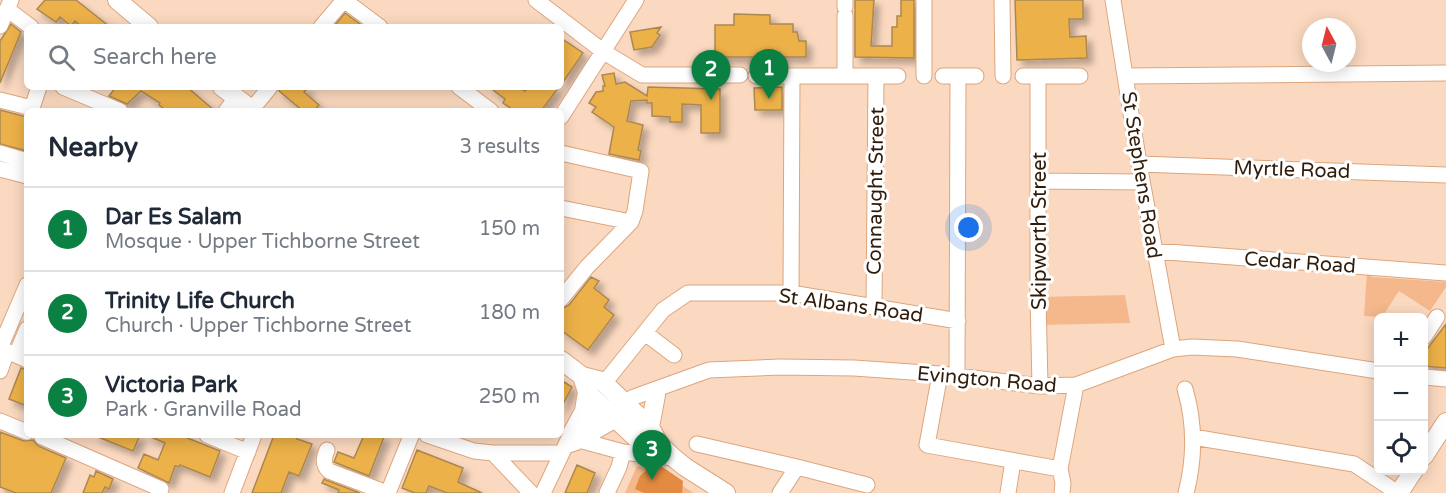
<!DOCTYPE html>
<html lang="en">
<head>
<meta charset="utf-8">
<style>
	body { margin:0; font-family:"Varela Round",sans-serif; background:#f6f6f7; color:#1f2937 }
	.controls { position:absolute; right:18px; bottom:18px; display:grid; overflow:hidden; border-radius:9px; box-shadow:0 3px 15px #0003 }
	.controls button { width:54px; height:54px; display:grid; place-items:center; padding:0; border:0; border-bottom:2px solid #e0e1e3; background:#fff; color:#1f2937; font:30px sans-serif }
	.compass { position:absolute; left:1302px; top:18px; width:54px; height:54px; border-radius:50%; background:#fff; box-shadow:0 3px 15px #0003; rotate:353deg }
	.you { position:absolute; left:969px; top:228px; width:21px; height:21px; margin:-15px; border:4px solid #fff; border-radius:50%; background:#1a73e8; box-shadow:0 0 0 9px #1a73e833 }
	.badge { display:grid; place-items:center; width:39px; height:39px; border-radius:50%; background:#0b8043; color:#fff; font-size:20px; font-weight:700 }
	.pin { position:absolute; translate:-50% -50px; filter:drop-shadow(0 2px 3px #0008) }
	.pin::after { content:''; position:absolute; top:32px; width:21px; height:18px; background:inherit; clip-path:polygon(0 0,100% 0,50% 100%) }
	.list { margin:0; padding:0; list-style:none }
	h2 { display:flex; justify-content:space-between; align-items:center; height:78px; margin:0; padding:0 24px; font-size:26px }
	h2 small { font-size:20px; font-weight:400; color:#747a83 }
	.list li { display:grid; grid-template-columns:39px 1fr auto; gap:18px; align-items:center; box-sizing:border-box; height:84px; padding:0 24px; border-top:2px solid #e0e1e3 }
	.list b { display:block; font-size:22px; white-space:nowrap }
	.list p { margin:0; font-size:20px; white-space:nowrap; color:#747a83 }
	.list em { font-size:20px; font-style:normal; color:#747a83 }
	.icon { flex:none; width:33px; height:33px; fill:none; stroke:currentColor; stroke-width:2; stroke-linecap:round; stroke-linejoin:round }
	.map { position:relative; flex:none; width:1446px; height:493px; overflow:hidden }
	.search { position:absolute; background:#fff; box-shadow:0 3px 15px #0003; left:24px; top:24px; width:540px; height:66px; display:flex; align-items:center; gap:15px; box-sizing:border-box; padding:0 21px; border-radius:9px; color:#747a83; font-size:22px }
	.panel { position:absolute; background:#fff; box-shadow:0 3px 15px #0003; left:24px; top:108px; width:540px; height:330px; border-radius:9px }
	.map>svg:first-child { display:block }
	.green { fill:#f4b88c }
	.forest { fill:#e28b41 }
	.building { fill:#edb148; stroke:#ab8851; stroke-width:1.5; filter:url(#shadow) }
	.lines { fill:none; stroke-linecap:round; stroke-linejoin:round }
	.minor-casing { stroke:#dca67d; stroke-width:17 }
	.major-casing { stroke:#dca67d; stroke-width:20 }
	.minor { stroke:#fff; stroke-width:15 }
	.major { stroke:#fff; stroke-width:18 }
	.labels { text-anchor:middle; stroke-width:6; stroke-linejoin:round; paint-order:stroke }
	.street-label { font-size:20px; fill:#301c0b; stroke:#fff }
</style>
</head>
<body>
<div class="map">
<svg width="1446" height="493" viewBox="0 0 1446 493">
	<defs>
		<filter id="shadow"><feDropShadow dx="5.5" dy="5.5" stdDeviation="3" flood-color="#0004"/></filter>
	</defs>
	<rect width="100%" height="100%" fill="#fbd9c0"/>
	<!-- green -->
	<path class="green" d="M1367 272 1372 277 1446 282V287L1430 311 1399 291 1382 317 1364 316Z
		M1125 295 1130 323 1039 325 1038 297Z
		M637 466 658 471 694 493H625Z"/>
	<!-- forest -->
	<path class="forest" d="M655 462 683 481 682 493H644L635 489 640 476Z"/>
	<!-- building -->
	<path class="building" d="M45 0H76L110 27H82L75 21 71 26 60 17 56 22 37 9Z
		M855 0H874L871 46H892V27H897V16H901V0H914V58L855 57Z
		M1015 0H1083V19H1069L1070 37 1086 36 1087 58 1017 60Z
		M345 13 364 27 335 25Z
		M734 14 770 15V24H793V32H797L799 41H806V57H715V25H734Z
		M11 24 21 32 0 83V41Z
		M661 27 657 33 660 35 652 47 634 50 630 32Z
		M561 38 583 53 561 85Z
		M614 73 616 84 625 82 647 96 648 87 720 89V133H701V105L682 104V122H670V117L652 116V103H647V100L631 101 627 121 643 125 638 150 641 151 639 160 609 154 614 127 592 112 596 107 589 103 596 92 603 91V86H605L602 75Z
		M116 87H187L215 111H167L159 105 160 103 141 91 127 104 109 96Z
		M280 87H309L304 92 319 105 314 111H303L279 91Z
		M489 87H518L525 91 528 87H559L541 111H515L503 103 505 99Z
		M782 87V110H755L754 88Z
		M0 110 27 117V151L0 144Z
		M591 277 599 281 594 288 609 300 604 307 614 315 588 350 561 330V309L569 305Z
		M1446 324V368L1424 366V353Z
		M21 368 27 370V406L9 399Z
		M561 380 572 387 561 408Z
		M0 432 24 441 33 440 38 446 66 458 51 493H16L0 487Z
		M93 435H140L133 451Z
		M146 435H180L220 451 210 477 180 465 179 467 175 466 169 483 138 468 144 454 158 460 165 443Z
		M274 435H298L297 439 312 444 299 476 289 472 281 493H252Z
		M364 435H379L384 437 369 476 334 462 338 452 354 458Z
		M417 450 463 468 458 482 482 493H447L429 486 426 493H415L402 488Z
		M577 465 595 473 587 493H565Z
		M96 471 113 479 109 489 105 487 102 493H83L90 475 94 477Z
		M324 479 326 480 360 493H338L339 490 322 483Z"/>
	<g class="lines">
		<defs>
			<path id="minor" d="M344 0 380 27
				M536 0 604 52 642 75H740
				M845 0V7
				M924 0V76
				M1002 0 1003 76
				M1113 0 1139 164 1173 349
				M7 9 31 27
				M845 15V76
				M0 26 11 0
				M321 27 344 0
				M756 76H898
				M943 76H976
				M1023 76H1080
				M1038 76V297L1040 386
				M1126 76 1446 73
				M63 87 120 111
				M459 87 491 111
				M0 100 32 108 39 87
				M252 109 270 87
				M226 111 236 98
				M561 117 636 0
				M0 153 27 161
				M561 153 641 171 635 211 631 222 587 267 561 299
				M1139 164 1446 175
				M0 169 27 176
				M1038 181 1142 182
				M561 208 631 222
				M1154 251 1446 273
				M791 293 792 76
				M874 307 876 76
				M645 333 674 355
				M1424 337 1437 317
				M0 348 27 285
				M0 348 27 360
				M16 355 27 329
				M0 371 7 351
				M940 374 927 445 1060 469 1076 385
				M957 377 958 76
				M1424 377 1446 379
				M602 381 609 377 663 310 688 293H791L958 321
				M1185 389C1195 423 1195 458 1186 493
				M0 421 27 432
				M43 435 42 437 161 489
				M207 435 248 452
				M427 435 474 451 493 453H561
				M1193 437 1354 464 1398 493
				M579 440 623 452 674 458
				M697 444 797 467 867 485
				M566 446 575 443 624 415
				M327 450C324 458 322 464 329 471L387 493
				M493 453 531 493
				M1060 469 1063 483 1062 493
				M232 493 254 435
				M388 493 411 436
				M543 493 570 436 583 424 634 397 709 370 780 367 854 368 940 374 1040 386 1076 385 1173 349 1192 347 1237 349 1378 371
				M607 493 619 467 623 452
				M780 493 797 467
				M1008 493 1013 461"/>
			<path id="major" d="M117 0 149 27
				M222 87 254 111
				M561 360 582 376 602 381 650 427 660 445 674 458 685 467 726 493
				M582 376 587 392 637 439 660 445
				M650 427 656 395
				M572 433 584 411 587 392
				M1424 456 1446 422
				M1399 493 1414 470"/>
		</defs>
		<!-- minor casing -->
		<use href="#minor" class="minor-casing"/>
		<!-- major casing -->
		<use href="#major" class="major-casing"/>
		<!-- minor -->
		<use href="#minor" class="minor"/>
		<!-- major -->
		<use href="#major" class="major"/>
	</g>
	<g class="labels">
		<!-- street labels -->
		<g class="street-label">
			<text transform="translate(1292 169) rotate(2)" y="7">Myrtle Road</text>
			<text transform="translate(1142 175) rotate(81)" y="7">St Stephens Road</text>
			<text transform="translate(875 191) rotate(-89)" y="7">Connaught Street</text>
			<text transform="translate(1039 231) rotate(-90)" y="7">Skipworth Street</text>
			<text transform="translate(1300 262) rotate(4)" y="7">Cedar Road</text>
			<text transform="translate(851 305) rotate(8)" y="7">St Albans Road</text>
			<text transform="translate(987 379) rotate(5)" y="7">Evington Road</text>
		</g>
	</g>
</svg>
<div class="controls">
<button>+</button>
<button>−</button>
<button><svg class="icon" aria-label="locate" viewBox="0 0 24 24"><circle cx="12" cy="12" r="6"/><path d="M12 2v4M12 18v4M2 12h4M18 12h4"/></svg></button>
</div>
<svg class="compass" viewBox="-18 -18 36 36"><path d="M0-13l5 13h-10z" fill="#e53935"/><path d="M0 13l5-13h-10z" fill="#747a83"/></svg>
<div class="you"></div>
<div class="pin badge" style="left:769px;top:99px">1</div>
<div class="pin badge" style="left:711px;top:100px">2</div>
<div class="pin badge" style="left:652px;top:480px">3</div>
<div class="search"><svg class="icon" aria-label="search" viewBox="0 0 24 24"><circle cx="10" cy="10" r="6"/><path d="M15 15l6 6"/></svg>Search here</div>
<section class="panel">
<h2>Nearby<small>3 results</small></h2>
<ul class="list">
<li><span class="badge">1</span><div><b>Dar Es Salam</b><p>Mosque · Upper Tichborne Street</p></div><em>150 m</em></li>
<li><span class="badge">2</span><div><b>Trinity Life Church</b><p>Church · Upper Tichborne Street</p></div><em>180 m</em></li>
<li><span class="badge">3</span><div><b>Victoria Park</b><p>Park · Granville Road</p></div><em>250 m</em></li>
</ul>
</section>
</div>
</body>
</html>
